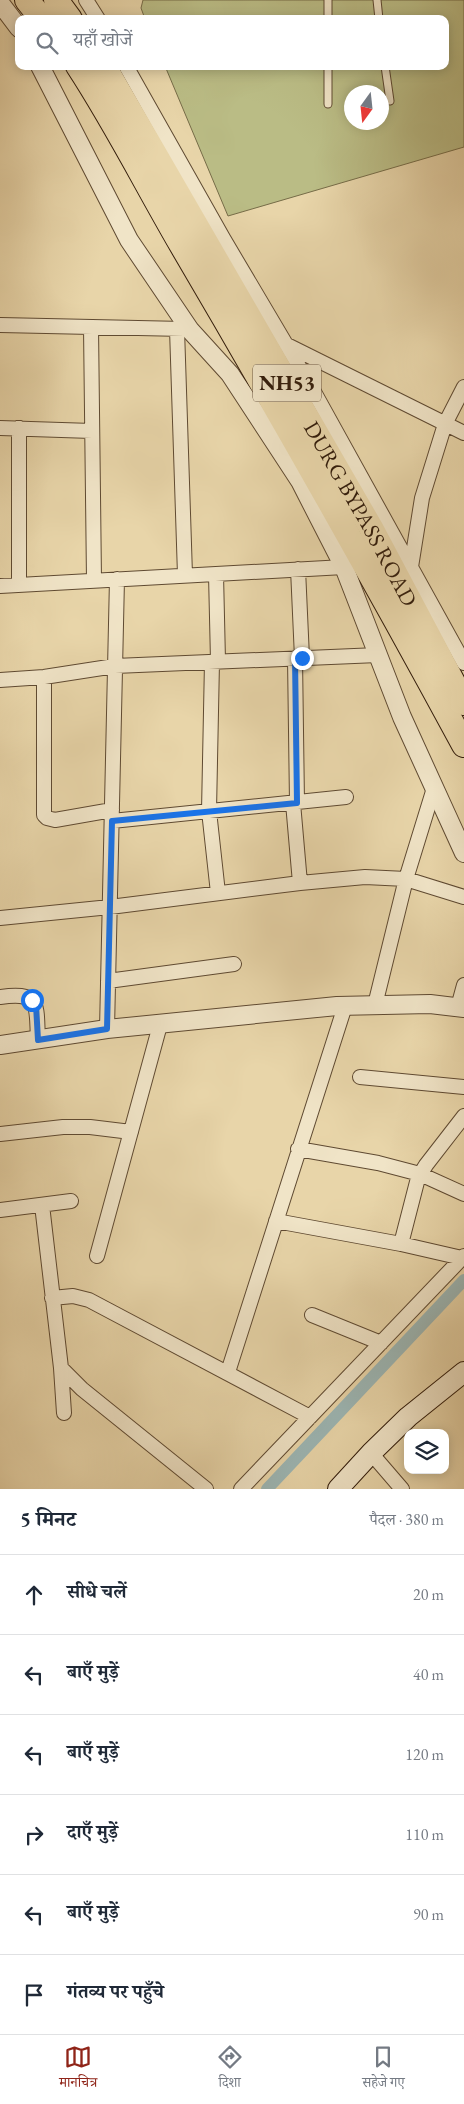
<!DOCTYPE html>
<html lang="hi">
<head>
<meta charset="utf-8">
<style>
	body { margin:0; font-family:"EB Garamond","Noto Serif Devanagari",serif; background:#f6f6f7; color:#1f2937 }
	.controls { position:absolute; right:15px; bottom:15px; display:grid; overflow:hidden; border-radius:10px; box-shadow:0 2px 12px #0003 }
	.controls button { width:45px; height:45px; display:grid; place-items:center; padding:0; border:0; border-bottom:1px solid #e0e1e3; background:#fff; color:#1f2937; font:25px sans-serif }
	.compass { position:absolute; left:344px; top:85px; width:45px; height:45px; border-radius:50%; background:#fff; box-shadow:0 2px 12px #0003; rotate:195deg }
	.stop { position:absolute; width:15px; height:15px; margin:-11px; border:4px solid #1a73e8; border-radius:50%; background:#fff }
	.stop.end { background:#1a73e8; border-color:#fff; box-shadow:0 1px 5px #0008 }
	.list { margin:0; padding:0; list-style:none }
	h2 { display:flex; justify-content:space-between; align-items:center; height:65px; margin:0; padding:0 20px; font-size:21px }
	h2 small { font-size:16px; font-weight:400; color:#747a83 }
	.list li { display:grid; grid-template-columns:32px 1fr auto; gap:15px; align-items:center; box-sizing:border-box; height:80px; padding:0 20px; border-top:1px solid #e0e1e3 }
	.list b { display:block; font-size:19px; white-space:nowrap }
	.list em { font-size:16px; font-style:normal; color:#747a83 }
	.icon { flex:none; width:28px; height:28px; fill:none; stroke:currentColor; stroke-width:2; stroke-linecap:round; stroke-linejoin:round }
	.map { position:relative; flex:none; width:464px; height:1489px; overflow:hidden }
	.search { position:absolute; background:#fff; box-shadow:0 2px 12px #0003; left:15px; right:15px; top:15px; height:55px; display:flex; align-items:center; gap:12px; box-sizing:border-box; padding:0 18px; border-radius:10px; color:#747a83; font-size:19px }
	.sheet { height:545px; background:#fff }
	nav { display:flex; justify-content:space-around; align-items:center; box-sizing:border-box; height:70px; border-top:1px solid #e0e1e3; background:#fff; font-size:14px; color:#747a83 }
	nav a { display:grid; justify-items:center; gap:2px }
	nav .on { color:#8f2418 }
	.map>svg:first-child { display:block }
	.green { fill:#babc85; stroke:#766c48; fill-rule:evenodd }
	.lines { fill:none; stroke-linecap:round; stroke-linejoin:round }
	.canal { stroke:#9cb6b4; stroke-width:12 }
	.service-casing { stroke:#5f4a32; stroke-width:9 }
	.minor-casing { stroke:#5f4a32; stroke-width:16 }
	.tertiary-casing { stroke:#5f4a32; stroke-width:20 }
	.secondary-casing { stroke:#311b0a; stroke-width:22 }
	.trunk-casing { stroke:#311b0a; stroke-width:26 }
	.service { stroke:#f0e4c7; stroke-width:7 }
	.minor { stroke:#f0e4c7; stroke-width:14 }
	.tertiary { stroke:#f0e4c7; stroke-width:18 }
	.secondary { stroke:#f0e4c7; stroke-width:20 }
	.trunk { stroke:#e8d5a9; stroke-width:24 }
	.route { stroke:#1a73e8; stroke-width:6 }
	.labels { text-anchor:middle; stroke-width:4; stroke-linejoin:round; paint-order:stroke }
	.shield { fill:#f0e4c7; stroke:#6a5743; stroke-width:1 }
	.shield-label { font-size:21px; font-weight:bold; fill:#311b0a }
	.street-label { font-size:22px; fill:#311b0a; stroke:#f0e4c7 }
</style>
</head>
<body>
<div class="map">
<svg width="464" height="1489" viewBox="0 0 464 1489">
	<rect width="100%" height="100%" fill="#e8d5a9"/>
	<filter id="stains"><feTurbulence type="fractalNoise" baseFrequency=".004" numOctaves="4"/><feColorMatrix values="0 0 0 0 .2 0 0 0 0 .09 0 0 0 0 .02 0 0 0 .5 -.17"/></filter>
	<radialGradient id="worn" r=".72"><stop offset=".6" stop-color="#630" stop-opacity="0"/><stop offset="1" stop-color="#630" stop-opacity=".3"/></radialGradient>
	<!-- green -->
	<path class="green" d="M143 0H464V147L228 216 165 66H445V19H145L141 8ZM352 92H382V122H352Z"/>
	<g class="lines">
		<!-- canal -->
		<path class="canal" d="M267 1489 464 1280"/>
		<defs>
			<path id="service" d="M377 0 379 19
				M328 19V0
				M385 66 390 101
				M328 104V66"/>
			<path id="minor" d="M86 0 98 19
				M126 66 223 238 313 390 464 663
				M0 325 184 329
				M91 327 94 580
				M177 329 185 575
				M287 345 464 433
				M0 428 92 431
				M19 428V585
				M411 567 422 498 445 424 464 387
				M298 569 302 658
				M216 574 218 661
				M0 586 344 567
				M295 658 297 803
				M212 662 209 811 218 893
				M44 677V815L47 818 55 820 112 810
				M0 680 44 677 115 666 378 655
				M293 803 300 883
				M112 821 346 797
				M0 918 110 907 300 883 365 877 406 879 464 897
				M108 981 234 964
				M0 997C42 991 36 1006 38 1040
				M375 1005 406 879 434 788
				M458 1007 464 985
				M107 1029 117 579
				M360 1077 464 1087
				M0 1134 63 1127H90L131 1132
				M298 1149 378 1163 420 1174 464 1194
				M42 1205 61 1368 64 1413
				M0 1210 71 1201
				M276 1221 401 1244 462 1258
				M401 1244 418 1178 426 1165 464 1116
				M97 1256 160 1025
				M52 1298 73 1296 89 1300 310 1417
				M312 1315 381 1343
				M61 1368 82 1389 206 1489
				M228 1372 345 1006
				M371 1453 402 1489
				M241 1489 464 1256"/>
			<path id="tertiary" d="M0 3 19 28
				M40 66 129 240 190 330 230 374 300 481 344 567 402 717 464 853
				M0 1045 107 1029 337 1006 430 1004 464 1008"/>
			<path id="secondary" d="M338 1489 371 1453 408 1417 464 1372"/>
			<g id="trunk">
				<path d="M27 0 42 19"/>
				<path d="M56 0 70 19"/>
				<path d="M78 66C116 124 147 186 182 246 279 411 373 577 464 745"/>
				<path id="s1" d="M104 66 371 528 464 703"/>
			</g>
		</defs>
		<!-- service casing -->
		<use href="#service" class="service-casing"/>
		<!-- minor casing -->
		<use href="#minor" class="minor-casing"/>
		<!-- tertiary casing -->
		<use href="#tertiary" class="tertiary-casing"/>
		<!-- secondary casing -->
		<use href="#secondary" class="secondary-casing"/>
		<!-- trunk casing -->
		<use href="#trunk" class="trunk-casing"/>
		<!-- service -->
		<use href="#service" class="service"/>
		<!-- minor -->
		<use href="#minor" class="minor"/>
		<!-- tertiary -->
		<use href="#tertiary" class="tertiary"/>
		<!-- secondary -->
		<use href="#secondary" class="secondary"/>
		<!-- trunk -->
		<use href="#trunk" class="trunk"/>
	</g>
	<g class="lines">
		<!-- route -->
		<path class="route" d="M32 1000 36 1005 38 1040 107 1029 112 821 297 803 295 658H302"/>
	</g>
	<g class="labels">
		<!-- shield labels -->
		<rect class="shield" x="253" y="364.5" width="68" height="37" rx="4"/>
		<g class="shield-label">
			<text x="287" y="390">NH53</text>
		</g>
		<!-- street labels -->
		<g class="street-label">
			<text dy="8" stroke="none"><textPath href="#s1" startOffset="516">DURG BYPASS ROAD</textPath></text>
		</g>
	</g>
	<rect width="100%" height="100%" filter="url(#stains)"/>
	<rect width="100%" height="100%" fill="url(#worn)"/>
</svg>
<div class="controls">
<button><svg class="icon" aria-label="layers" viewBox="0 0 24 24"><path d="M12 4l9 5-9 5-9-5zM3 14l9 5 9-5"/></svg></button>
</div>
<svg class="compass" viewBox="-18 -18 36 36"><path d="M0-13l5 13h-10z" fill="#e53935"/><path d="M0 13l5-13h-10z" fill="#747a83"/></svg>
<div class="stop" style="left:32px;top:1000px"></div>
<div class="stop end" style="left:302px;top:658px"></div>
<div class="search"><svg class="icon" aria-label="search" viewBox="0 0 24 24"><circle cx="10" cy="10" r="6"/><path d="M15 15l6 6"/></svg>यहाँ खोजें</div>
</div>
<section class="sheet">
<h2>5 मिनट<small>पैदल · 380 m</small></h2>
<ul class="list">
<li><svg class="icon" aria-label="ahead" viewBox="0 0 24 24"><path d="M12 20V5M6 11l6-6 6 6"/></svg><div><b>सीधे चलें</b></div><em>20 m</em></li>
<li><svg class="icon" aria-label="left" viewBox="0 0 24 24"><path d="M17 20v-9H6M10 6l-5 5 5 5"/></svg><div><b>बाएँ मुड़ें</b></div><em>40 m</em></li>
<li><svg class="icon" aria-label="left" viewBox="0 0 24 24"><path d="M17 20v-9H6M10 6l-5 5 5 5"/></svg><div><b>बाएँ मुड़ें</b></div><em>120 m</em></li>
<li><svg class="icon" aria-label="right" viewBox="0 0 24 24"><path d="M7 20v-9h11M14 6l5 5-5 5"/></svg><div><b>दाएँ मुड़ें</b></div><em>110 m</em></li>
<li><svg class="icon" aria-label="left" viewBox="0 0 24 24"><path d="M17 20v-9H6M10 6l-5 5 5 5"/></svg><div><b>बाएँ मुड़ें</b></div><em>90 m</em></li>
<li><svg class="icon" aria-label="arrive" viewBox="0 0 24 24"><path d="M6 21V4h12l-3 4 3 4H6"/></svg><div><b>गंतव्य पर पहुँचे</b></div></li>
</ul>
</section>
<nav>
<a class="on"><svg class="icon" aria-label="map" viewBox="0 0 24 24"><path d="M3 6l6-2 6 2 6-2v14l-6 2-6-2-6 2zM9 4v14M15 6v14"/></svg>मानचित्र</a>
<a><svg class="icon" aria-label="directions" viewBox="0 0 24 24"><path d="M12 3l9 9-9 9-9-9zM9 14v-3h6M13 9l2 2-2 2"/></svg>दिशा</a>
<a><svg class="icon" aria-label="saved" viewBox="0 0 24 24"><path d="M7 4h10v16l-5-4-5 4z"/></svg>सहेजे गए</a>
</nav>
</body>
</html>
